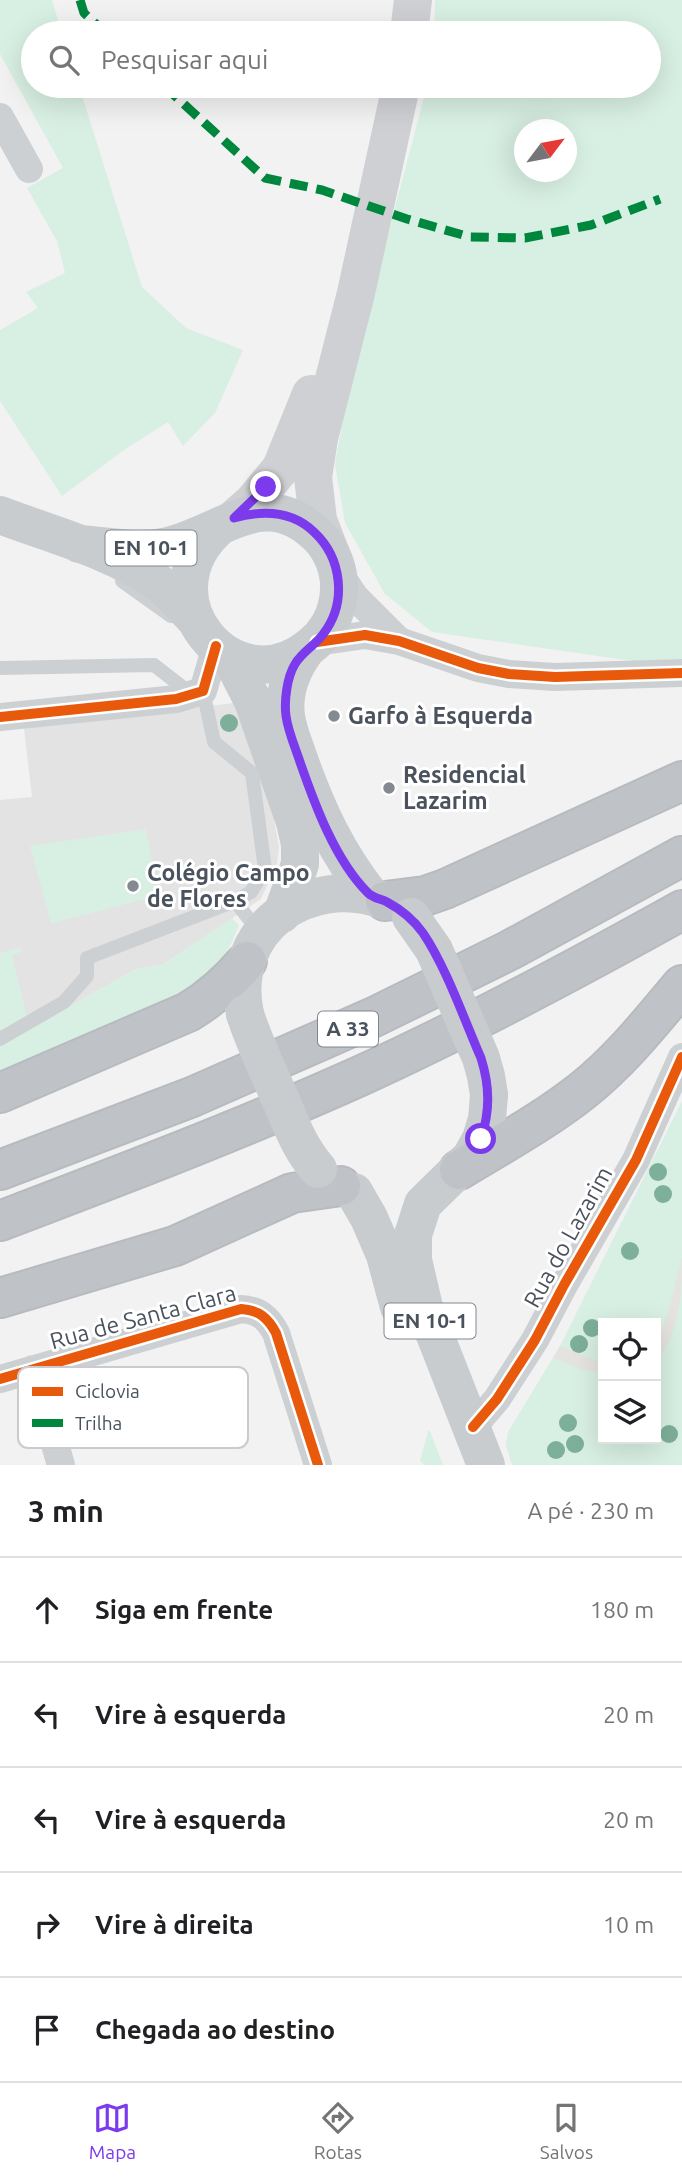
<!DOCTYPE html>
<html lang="pt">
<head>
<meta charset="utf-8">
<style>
	body { margin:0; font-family:Ubuntu,sans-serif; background:#f6f6f6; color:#202124 }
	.controls { position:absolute; right:21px; bottom:21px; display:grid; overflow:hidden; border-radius:0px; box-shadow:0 7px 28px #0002 }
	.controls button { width:63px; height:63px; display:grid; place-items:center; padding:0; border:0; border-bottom:2px solid #e0e0e0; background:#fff; color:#202124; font:35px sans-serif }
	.compass { position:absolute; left:514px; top:119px; width:63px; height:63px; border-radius:50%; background:#fff; box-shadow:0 7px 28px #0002; rotate:58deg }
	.stop { position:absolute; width:21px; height:21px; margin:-16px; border:5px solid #7c3aed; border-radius:50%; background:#fff }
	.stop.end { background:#7c3aed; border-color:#fff; box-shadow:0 2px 7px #0008 }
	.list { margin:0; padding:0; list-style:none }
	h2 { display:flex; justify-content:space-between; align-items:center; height:91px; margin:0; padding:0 28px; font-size:30px }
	h2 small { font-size:23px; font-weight:400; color:#757577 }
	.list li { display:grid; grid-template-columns:46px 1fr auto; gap:21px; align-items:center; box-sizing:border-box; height:105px; padding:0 28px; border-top:2px solid #e0e0e0 }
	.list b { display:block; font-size:26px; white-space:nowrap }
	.list em { font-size:23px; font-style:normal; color:#757577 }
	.icon { flex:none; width:38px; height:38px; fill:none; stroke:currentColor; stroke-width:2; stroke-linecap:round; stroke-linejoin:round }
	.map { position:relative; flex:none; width:682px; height:1465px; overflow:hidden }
	.search { position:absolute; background:#fff; box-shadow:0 7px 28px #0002; left:21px; right:21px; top:21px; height:77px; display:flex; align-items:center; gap:18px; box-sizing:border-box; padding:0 24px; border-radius:38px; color:#757577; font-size:26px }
	.sheet { height:616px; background:#fff }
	nav { display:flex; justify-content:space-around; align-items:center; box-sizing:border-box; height:98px; border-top:2px solid #e0e0e0; background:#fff; font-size:19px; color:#757577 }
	nav a { display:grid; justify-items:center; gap:4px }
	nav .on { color:#7c3aed }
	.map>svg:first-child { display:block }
	.education { fill:#e4e3e3 }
	.green { fill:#d8efe3; fill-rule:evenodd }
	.sand { fill:#e5e3df }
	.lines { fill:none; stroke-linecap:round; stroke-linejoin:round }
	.motorway-casing { stroke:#b7bbc0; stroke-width:42 }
	.service { stroke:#cdd0d2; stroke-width:14 }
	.minor { stroke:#cdd0d2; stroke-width:28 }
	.secondary { stroke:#ced0d3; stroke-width:38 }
	.primary { stroke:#c9cccf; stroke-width:38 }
	.motorway { stroke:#bfc2c7; stroke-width:38 }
	.primary-bridge { stroke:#c9cccf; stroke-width:38 }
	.quiet { stroke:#00873e; stroke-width:9; stroke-dasharray:18 9; stroke-linecap:butt }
	.cycleway-casing { stroke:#fff; stroke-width:15 }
	.cycleway { stroke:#e8590c; stroke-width:10 }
	.tree { fill:#7eaf9b }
	.route { stroke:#7c3aed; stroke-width:9 }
	.poi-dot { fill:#858a91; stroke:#fff; stroke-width:2.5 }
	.labels { text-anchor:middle; stroke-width:6; stroke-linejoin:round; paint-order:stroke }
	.shield { fill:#fff; stroke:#80868e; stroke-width:2 }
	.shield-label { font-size:21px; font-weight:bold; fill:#4a525d }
	.poi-label { font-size:23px; font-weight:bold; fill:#4a525d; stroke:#fff; text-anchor:start }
	.street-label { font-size:23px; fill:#4a525d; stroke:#fff }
	.key { fill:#fff; stroke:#c9cbce; stroke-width:2 }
	.key-label { font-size:19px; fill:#4a525d }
</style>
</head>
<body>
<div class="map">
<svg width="682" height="1465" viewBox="0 0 682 1465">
	<rect width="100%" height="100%" fill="#f2f2f2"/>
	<!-- education -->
	<path class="education" d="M234 703 272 809 279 847 277 864 261 899 162 965 136 969 0 1046V800L32 797 24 728Z"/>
	<!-- green -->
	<path class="green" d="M0 0H52L62 33H33V86H79L142 287 186 328 243 350 215 413 183 446 168 422 124 450 62 496 0 401V330L38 308 26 292 65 273 57 241 27 188 63 168 0 54Z
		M435 0H682V659L633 661 432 632 385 594 345 523 335 464 351 374 427 86H649V33H434ZM524 130H566V172H524Z
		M146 829 158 896 51 923 30 846Z
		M232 918 239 925C226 958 218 970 190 992L0 1074V1046L136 969 162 965Z
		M20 947 21 952 12 955 27 1017 0 1030V950L1 953Z
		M682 1101V1465H512L506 1445 508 1432 560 1346ZM603 1323H656V1439H603Z
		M428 1431H430L443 1465H424L420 1461Z"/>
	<!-- sand -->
	<path class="sand" d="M682 1257C682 1293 680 1333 656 1362V1345L670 1307Z
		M560 1346 603 1363V1374L581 1369 553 1358Z"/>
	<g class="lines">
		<defs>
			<path id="motorway" d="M385 901 425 896 445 889 682 781
				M0 1093 188 1012C212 998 229 982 247 961
				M0 1170 192 1097 374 1017 510 950 682 856
				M459 1170C500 1145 544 1121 582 1091 620 1061 651 1022 682 985
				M0 1221C121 1175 242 1129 360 1076 470 1026 576 969 682 910
				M0 1298 175 1246 292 1193 341 1186"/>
		</defs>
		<!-- motorway casing -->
		<use href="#motorway" class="motorway-casing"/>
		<!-- service -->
		<path class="service" d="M122 581 171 616
			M0 668 154 665 181 686 188 696
			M203 691 214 742 252 773 265 869 251 892 235 901 259 932
			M0 1039 64 1002 87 976V958L235 901"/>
		<!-- minor -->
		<path class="minor" d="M0 117 29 169
			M337 570 355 597 399 641
			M317 642 365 635 399 641 478 668 509 674 555 677 682 673
			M0 717 176 699 203 691 216 646
			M33 1369 61 1465
			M0 1379 241 1309C259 1310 268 1318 276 1333L318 1465
			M473 1427 497 1399 535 1340 564 1285 636 1160 682 1057"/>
		<!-- secondary -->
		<path class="secondary" d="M409 33 413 0
			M235 518 253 502 281 468 311 394
			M331 554 318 520 313 477 319 438 356 293 401 86"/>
		<!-- primary -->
		<path class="primary" d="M0 515C52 535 115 551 160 584 173 594 184 608 195 619
			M79 544C108 546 139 553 168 546 223 533 266 483 319 537 332 550 340 571 339 590 338 614 327 634 308 648 234 706 139 597 220 526
			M306 650C292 669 283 692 286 716 288 731 295 747 300 762 318 812 337 853 370 895
			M230 656 253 701 295 822 300 844V864L282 914
			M245 1014C227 929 308 872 385 901
			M354 1192 369 1218 385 1255 399 1307
			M486 1465 424 1307 413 1260V1235L423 1204 471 1157 481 1139 487 1119 489 1095"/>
		<!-- motorway -->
		<use href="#motorway" class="motorway"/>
		<!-- primary-bridge -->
		<path class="primary-bridge" d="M411 917 434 950 481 1058 486 1076 489 1095
			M245 1014C254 1042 267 1069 279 1096 290 1121 299 1148 318 1169"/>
		<!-- quiet -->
		<path class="quiet" d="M80 0 84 13 106 33
			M164 86 265 178 322 190 407 219 470 237 525 238 591 225 660 199"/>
		<defs>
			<path id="cycleway" d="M317 642 365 635 399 641 478 668 509 674 555 677 682 673
				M0 717 176 699 203 691 216 646
				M0 1379 241 1309C259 1310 268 1318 276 1333L318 1465
				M473 1427 497 1399 535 1340 564 1285 636 1160 682 1057"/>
		</defs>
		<!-- cycleway casing -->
		<use href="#cycleway" class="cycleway-casing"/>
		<!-- cycleway -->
		<use href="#cycleway" class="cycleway"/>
	</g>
	<!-- trees -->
	<g class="tree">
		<circle cx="229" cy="723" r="9"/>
		<circle cx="658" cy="1172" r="9"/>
		<circle cx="663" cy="1194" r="9"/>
		<circle cx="630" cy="1251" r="9"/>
		<circle cx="592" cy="1328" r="9"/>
		<circle cx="579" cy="1344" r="9"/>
		<circle cx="568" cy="1423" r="9"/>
		<circle cx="669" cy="1434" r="9"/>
		<circle cx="575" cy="1444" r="9"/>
		<circle cx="556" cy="1450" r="9"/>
	</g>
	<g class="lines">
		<!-- route -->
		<path class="route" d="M266 487 234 518C263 510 292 511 314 532 342 558 347 602 324 633 316 645 303 651 295 664 287 677 284 701 286 716 288 731 295 747 300 762 315 805 335 860 368 893 373 898 381 899 387 902 402 910 413 919 423 933 446 967 464 1019 481 1058 490 1087 490 1111 481 1139"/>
	</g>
	<!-- markers -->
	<g class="poi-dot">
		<circle cx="334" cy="716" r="7"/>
		<circle cx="389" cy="788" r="7"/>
		<circle cx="133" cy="886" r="7"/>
	</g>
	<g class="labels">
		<!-- shield labels -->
		<g class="shield">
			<rect x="105.5" y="530.5" width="91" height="35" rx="5"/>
			<rect x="318" y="1011.5" width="60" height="35" rx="5"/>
			<rect x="384.5" y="1303.5" width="91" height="35" rx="5"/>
		</g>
		<g class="shield-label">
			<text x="151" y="555">EN 10-1</text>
			<text x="348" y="1036">A 33</text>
			<text x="430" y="1328">EN 10-1</text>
		</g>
		<!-- poi labels -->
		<g class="poi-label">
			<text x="348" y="724">Garfo à Esquerda</text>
			<text x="403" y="783">Residencial<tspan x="403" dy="26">Lazarim</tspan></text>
			<text x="147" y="881">Colégio Campo<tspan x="147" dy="26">de Flores</tspan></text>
		</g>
		<!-- street labels -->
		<g class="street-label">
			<text transform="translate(568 1237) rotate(-61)" y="8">Rua do Lazarim</text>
			<text transform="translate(143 1317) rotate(-15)" y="8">Rua de Santa Clara</text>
		</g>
	</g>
	<!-- legend -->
	<rect x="18" y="1367" width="230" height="81" rx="10" class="key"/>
	<rect x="32" y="1387" width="31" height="9" fill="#e8590c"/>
	<rect x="32" y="1419" width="31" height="8" fill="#00873e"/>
	<g class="key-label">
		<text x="75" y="1398">Ciclovia</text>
		<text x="75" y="1430">Trilha</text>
	</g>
</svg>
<div class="controls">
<button><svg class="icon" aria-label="locate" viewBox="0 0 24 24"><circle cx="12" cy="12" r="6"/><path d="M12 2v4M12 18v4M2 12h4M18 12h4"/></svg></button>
<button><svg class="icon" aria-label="layers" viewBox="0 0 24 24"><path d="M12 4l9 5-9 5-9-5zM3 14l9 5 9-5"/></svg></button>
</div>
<svg class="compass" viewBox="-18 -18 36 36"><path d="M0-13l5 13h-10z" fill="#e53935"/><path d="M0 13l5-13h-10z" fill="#757577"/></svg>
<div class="stop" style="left:481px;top:1139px"></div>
<div class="stop end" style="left:266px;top:487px"></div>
<div class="search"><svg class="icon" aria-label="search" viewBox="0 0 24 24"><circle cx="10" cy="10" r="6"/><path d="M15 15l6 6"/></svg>Pesquisar aqui</div>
</div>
<section class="sheet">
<h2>3 min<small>A pé · 230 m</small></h2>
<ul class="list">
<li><svg class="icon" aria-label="ahead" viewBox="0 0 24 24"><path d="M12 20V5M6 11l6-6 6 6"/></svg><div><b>Siga em frente</b></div><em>180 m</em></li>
<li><svg class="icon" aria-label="left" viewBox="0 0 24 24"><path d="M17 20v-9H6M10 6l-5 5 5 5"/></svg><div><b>Vire à esquerda</b></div><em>20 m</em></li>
<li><svg class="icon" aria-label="left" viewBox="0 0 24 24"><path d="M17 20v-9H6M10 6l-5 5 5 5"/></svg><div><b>Vire à esquerda</b></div><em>20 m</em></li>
<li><svg class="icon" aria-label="right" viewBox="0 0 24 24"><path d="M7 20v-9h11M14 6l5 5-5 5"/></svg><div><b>Vire à direita</b></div><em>10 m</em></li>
<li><svg class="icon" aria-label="arrive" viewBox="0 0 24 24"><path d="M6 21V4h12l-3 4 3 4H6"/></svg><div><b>Chegada ao destino</b></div></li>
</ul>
</section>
<nav>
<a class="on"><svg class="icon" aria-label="map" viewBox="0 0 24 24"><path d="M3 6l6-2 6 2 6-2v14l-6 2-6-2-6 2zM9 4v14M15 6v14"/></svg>Mapa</a>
<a><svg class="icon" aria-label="directions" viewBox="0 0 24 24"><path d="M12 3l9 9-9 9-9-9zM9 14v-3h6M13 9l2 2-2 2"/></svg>Rotas</a>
<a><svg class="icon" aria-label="saved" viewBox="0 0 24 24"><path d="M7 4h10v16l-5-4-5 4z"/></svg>Salvos</a>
</nav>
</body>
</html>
